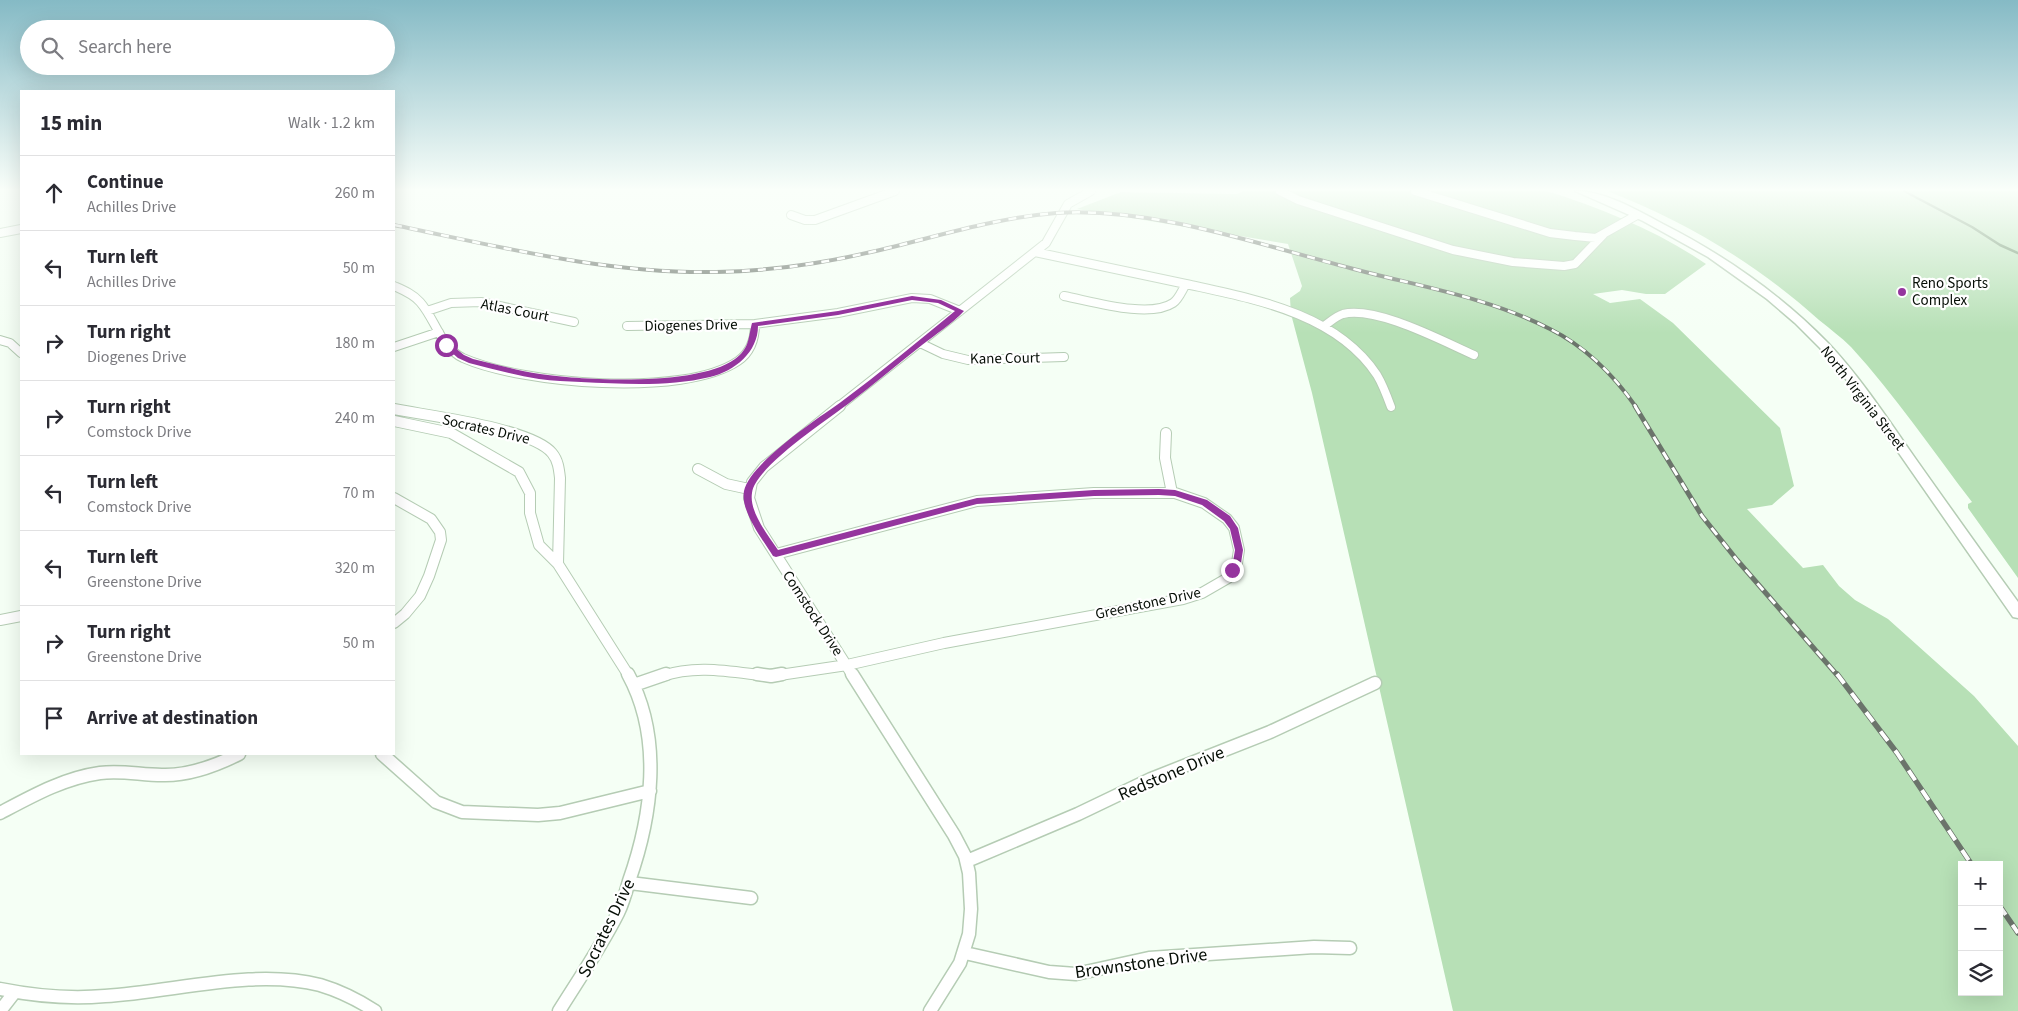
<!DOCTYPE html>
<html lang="en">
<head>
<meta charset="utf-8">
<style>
	body { margin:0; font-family:"Source Sans 3",sans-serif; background:#f2f2f3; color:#2b2b33 }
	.controls { position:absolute; right:15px; bottom:15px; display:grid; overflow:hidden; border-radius:0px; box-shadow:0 5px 20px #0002 }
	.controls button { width:45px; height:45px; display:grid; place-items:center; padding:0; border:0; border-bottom:1px solid #e1e1e2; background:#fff; color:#2b2b33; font:25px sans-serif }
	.stop { position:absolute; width:15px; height:15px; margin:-11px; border:4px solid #95359e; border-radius:50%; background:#fff }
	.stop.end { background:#95359e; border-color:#fff; box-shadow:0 1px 5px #0008 }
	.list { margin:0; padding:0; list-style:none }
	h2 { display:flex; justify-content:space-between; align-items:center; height:65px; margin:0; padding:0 20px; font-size:21px }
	h2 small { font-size:16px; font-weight:400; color:#7c7c81 }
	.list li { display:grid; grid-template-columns:32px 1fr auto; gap:15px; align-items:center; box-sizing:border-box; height:75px; padding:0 20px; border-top:1px solid #e1e1e2 }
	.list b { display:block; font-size:19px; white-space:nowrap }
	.list p { margin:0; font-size:16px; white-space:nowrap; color:#7c7c81 }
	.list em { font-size:16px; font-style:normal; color:#7c7c81 }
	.icon { flex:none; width:28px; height:28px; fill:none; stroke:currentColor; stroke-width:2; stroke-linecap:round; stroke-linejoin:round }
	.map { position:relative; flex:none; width:2018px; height:1011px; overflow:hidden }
	.search { position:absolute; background:#fff; box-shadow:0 5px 20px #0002; left:20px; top:20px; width:375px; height:55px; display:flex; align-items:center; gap:12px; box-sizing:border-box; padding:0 18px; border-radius:28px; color:#7c7c81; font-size:19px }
	.panel { position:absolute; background:#fff; box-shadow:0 5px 20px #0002; left:20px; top:90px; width:375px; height:665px; border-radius:0px }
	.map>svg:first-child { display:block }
	.green { fill:#b7e0b6; fill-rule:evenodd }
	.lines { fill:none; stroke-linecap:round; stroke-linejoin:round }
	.stream { stroke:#688d67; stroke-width:2.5 }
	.minor-far2-casing { stroke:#b5ccb4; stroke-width:10 }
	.minor-far1-casing { stroke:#b5ccb4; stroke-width:12 }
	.minor-casing { stroke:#b5ccb4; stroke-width:15 }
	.major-casing { stroke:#b5ccb4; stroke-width:3 }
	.minor-far2 { stroke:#fff; stroke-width:8 }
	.minor-far1 { stroke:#fff; stroke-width:10 }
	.minor { stroke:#fff; stroke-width:12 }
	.major { fill:#fff; fill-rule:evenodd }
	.rail-far2-casing { stroke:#6b746b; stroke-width:4 }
	.rail-far1-casing { stroke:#6b746b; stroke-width:5 }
	.rail-casing { stroke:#6b746b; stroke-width:5.5 }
	.rail-far2 { stroke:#fff; stroke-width:2.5; stroke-dasharray:8; stroke-linecap:butt }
	.rail-far1 { stroke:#fff; stroke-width:3; stroke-dasharray:9; stroke-linecap:butt }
	.rail { stroke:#fff; stroke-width:4; stroke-dasharray:12; stroke-linecap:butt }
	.route { fill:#95359e }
	.poi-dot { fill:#95359e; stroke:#fff; stroke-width:2 }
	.labels { text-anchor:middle; stroke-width:4.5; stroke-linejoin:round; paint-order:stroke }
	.poi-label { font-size:15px; fill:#060e06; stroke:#fff; text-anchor:start }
	.street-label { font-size:15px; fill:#060e06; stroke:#fff }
	.near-street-label { font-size:18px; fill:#060e06; stroke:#fff }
</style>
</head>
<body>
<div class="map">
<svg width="2018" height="1011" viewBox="0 0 2018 1011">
	<rect width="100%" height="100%" fill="#f5fff5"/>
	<!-- green -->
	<path class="green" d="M1243 191H1547C1603 209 1658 231 1706 264L1665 294H1646L1622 290 1593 294 1610 303 1640 299 1673 323 1780 428 1794 486 1772 505 1747 509 1803 568 1823 565 1839 586 1855 600 1888 619 1974 696 2018 746V1011H1453L1312 393 1291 314 1290 298 1300 291 1302 286 1288 244 1077 209 1121 192 1237 194ZM1962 865H1999V992H1962Z
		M1607 191H2018V578L1968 508V504L1972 502C1932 450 1895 395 1851 347 1841 337 1830 329 1819 320 1757 264 1685 221 1607 191Z"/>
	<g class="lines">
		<!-- stream -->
		<path class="stream" d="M1904 191 1972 227 2000 245 2018 253"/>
		<defs>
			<path id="minor-far2" d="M1280 191 1298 200 1453 250 1513 262 1564 266 1575 264 1603 235
				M1415 191 1550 233 1575 236 1596 238 1637 215
				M791 215 805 220H815L895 191
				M0 233 21 229
				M1035 252 1186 284C1182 290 1179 299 1173 303 1149 319 1091 301 1064 296
				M1186 284C1254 299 1336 313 1377 375 1383 385 1387 396 1391 407
				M394 286C403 290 413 294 420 302 436 320 440 347 463 358 522 384 684 398 738 361 751 352 755 338 755 324
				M427 311 451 303 481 302 574 322
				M627 326 755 324 838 313 912 298 930 299 960 311
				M1324 326C1330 322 1336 316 1343 314 1377 306 1442 341 1474 355
				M0 340 10 343 21 353
				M920 343 943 354 968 360 1064 357
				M394 347 439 332
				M838 407 1046 243 1068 204 1091 191"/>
			<path id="minor-far1" d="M840 406 764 467 752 482 749 498 759 528 853 676
				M394 409C429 416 531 428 552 453 558 460 559 469 560 478L558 564
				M394 421 451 433 519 472 530 493V513L539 545 558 564 629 676
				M1166 433 1165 458 1172 493
				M698 469 726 484 749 489
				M394 498 431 519 440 532 441 540 429 576 420 596 405 614 394 623
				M0 620 21 616
				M662 676C697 664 732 672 768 676
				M773 676 847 665 944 643 1183 599 1202 593 1228 578 1237 563 1239 550 1234 528 1227 519 1204 503 1175 493H1094L977 501 776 554"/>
			<path id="minor" d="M757 674 771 676 782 674
				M852 674 954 835 965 856 969 873 971 909 969 934 960 963 930 1011
				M634 685 666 674
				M382 754 436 802 462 812 538 815 560 813 650 791
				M0 813C32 796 64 778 100 773 121 770 141 775 162 775 189 776 215 766 239 754
				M967 861 1078 814 1151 779 1270 732 1375 683
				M630 883 751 898
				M965 953 1049 972 1076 974 1149 958 1314 947 1350 948
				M0 989C35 996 70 999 105 996 174 992 253 968 320 985 340 991 358 1000 375 1011
				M0 1011 14 993
				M559 1011C579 979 601 947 618 913 623 903 626 892 629 881 652 816 663 738 628 674"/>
			<path id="major" d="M1575 191C1605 191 1637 210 1663 224 1724 255 1780 294 1828 343 1861 378 1887 418 1915 458 1949 506 1983 554 2018 602V618L2013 617 1855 390 1820 348 1795 323 1767 299 1708 257 1643 221Z"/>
		</defs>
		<!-- minor-far2 casing -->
		<use href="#minor-far2" class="minor-far2-casing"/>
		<!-- minor-far1 casing -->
		<use href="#minor-far1" class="minor-far1-casing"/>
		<!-- minor casing -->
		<use href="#minor" class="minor-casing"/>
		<!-- major casing -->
		<use href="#major" class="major-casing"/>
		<!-- minor-far2 -->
		<use href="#minor-far2" class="minor-far2"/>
		<!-- minor-far1 -->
		<use href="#minor-far1" class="minor-far1"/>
		<!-- minor -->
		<use href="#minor" class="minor"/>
		<!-- major -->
		<use href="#major" class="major"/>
		<defs>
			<path id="rail-far2" d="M394 225C501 247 607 274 716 272 769 271 820 264 871 252 933 238 993 218 1056 213 1153 207 1257 244 1350 268 1417 286 1488 297 1550 329 1586 347 1613 374 1636 407"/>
			<path id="rail-far1" d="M1635 406 1702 516 1737 560 1838 676"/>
			<path id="rail" d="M1837 674 1897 753 1972 865
				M1999 905 2018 933"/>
		</defs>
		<!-- rail-far2 casing -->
		<use href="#rail-far2" class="rail-far2-casing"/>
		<!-- rail-far1 casing -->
		<use href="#rail-far1" class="rail-far1-casing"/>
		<!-- rail casing -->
		<use href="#rail" class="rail-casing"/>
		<!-- rail-far2 -->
		<use href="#rail-far2" class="rail-far2"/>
		<!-- rail-far1 -->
		<use href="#rail-far1" class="rail-far1"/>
		<!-- rail -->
		<use href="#rail" class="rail"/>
	</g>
	<!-- sky -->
	<linearGradient id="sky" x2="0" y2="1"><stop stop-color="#85bac5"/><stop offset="0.57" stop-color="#fafffa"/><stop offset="1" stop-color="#fafffa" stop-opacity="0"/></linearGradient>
	<rect width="2018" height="333" fill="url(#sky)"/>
	<!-- route -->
	<path class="route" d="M912 296 941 300 964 311C952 324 936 334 922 345 898 364 873 385 848 404 827 420 755 467 752 493 749 512 768 535 778 550L977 498 1094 490 1159 489 1175 490 1207 500 1230 516 1238 528 1243 550 1241 563 1235 573 1232 574 1228 570 1233 562 1235 550 1230 529 1224 521 1202 505 1175 496 1159 495 1094 496 977 504 776 557 773 556C763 540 740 511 744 491 750 463 817 419 841 402 880 373 917 342 955 311L938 303 912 300 838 315 758 326C758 352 735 371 710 377 669 387 623 384 581 382 567 381 553 381 539 379 516 375 492 369 469 363L458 358 443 345 449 343 464 355 473 359C495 364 518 371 540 374 586 381 699 386 735 359 750 348 748 338 752 323L838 311Z"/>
	<!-- markers -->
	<circle class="poi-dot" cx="1902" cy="292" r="5"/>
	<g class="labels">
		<!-- poi labels -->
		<g class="poi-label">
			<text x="1912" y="288">Reno Sports<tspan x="1912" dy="17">Complex</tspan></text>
		</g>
		<!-- street labels -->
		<g class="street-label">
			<text transform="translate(515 310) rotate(11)" y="5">Atlas Court</text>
			<text transform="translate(691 325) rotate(-1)" y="5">Diogenes Drive</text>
			<text transform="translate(1005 358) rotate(-1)" y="5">Kane Court</text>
			<text transform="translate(1863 398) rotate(52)" y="5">North Virginia Street</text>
			<text transform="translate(486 429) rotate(13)" y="5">Socrates Drive</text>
			<text transform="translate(1148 603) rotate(-12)" y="5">Greenstone Drive</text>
			<text transform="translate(813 613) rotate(57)" y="5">Comstock Drive</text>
		</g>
		<!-- near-street labels -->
		<g class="near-street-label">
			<text transform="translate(1171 773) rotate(-23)" y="6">Redstone Drive</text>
			<text transform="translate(606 928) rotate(-64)" y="6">Socrates Drive</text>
			<text transform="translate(1141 963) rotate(-8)" y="6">Brownstone Drive</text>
		</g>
	</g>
</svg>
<div class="controls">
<button>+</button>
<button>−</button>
<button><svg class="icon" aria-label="layers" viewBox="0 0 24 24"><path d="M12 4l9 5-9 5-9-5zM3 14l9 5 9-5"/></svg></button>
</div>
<div class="stop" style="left:446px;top:345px"></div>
<div class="stop end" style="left:1232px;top:570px"></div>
<div class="search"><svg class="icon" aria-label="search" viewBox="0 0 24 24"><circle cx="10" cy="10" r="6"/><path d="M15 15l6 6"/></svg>Search here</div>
<section class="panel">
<h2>15 min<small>Walk · 1.2 km</small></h2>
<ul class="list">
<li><svg class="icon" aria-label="ahead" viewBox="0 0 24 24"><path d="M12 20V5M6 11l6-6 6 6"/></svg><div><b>Continue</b><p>Achilles Drive</p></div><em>260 m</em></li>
<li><svg class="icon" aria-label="left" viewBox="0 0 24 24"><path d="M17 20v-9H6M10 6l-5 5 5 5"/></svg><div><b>Turn left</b><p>Achilles Drive</p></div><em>50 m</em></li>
<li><svg class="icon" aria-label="right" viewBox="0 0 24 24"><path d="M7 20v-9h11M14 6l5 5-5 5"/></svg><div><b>Turn right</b><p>Diogenes Drive</p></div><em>180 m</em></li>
<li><svg class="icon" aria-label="right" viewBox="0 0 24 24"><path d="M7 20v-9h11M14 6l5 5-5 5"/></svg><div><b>Turn right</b><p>Comstock Drive</p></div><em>240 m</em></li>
<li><svg class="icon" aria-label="left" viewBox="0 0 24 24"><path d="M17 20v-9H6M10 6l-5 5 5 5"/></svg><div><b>Turn left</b><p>Comstock Drive</p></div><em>70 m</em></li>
<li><svg class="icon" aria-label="left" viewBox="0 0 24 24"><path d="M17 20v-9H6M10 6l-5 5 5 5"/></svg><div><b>Turn left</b><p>Greenstone Drive</p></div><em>320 m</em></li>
<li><svg class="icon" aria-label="right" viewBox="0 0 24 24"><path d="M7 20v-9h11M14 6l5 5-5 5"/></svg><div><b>Turn right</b><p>Greenstone Drive</p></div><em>50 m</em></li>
<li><svg class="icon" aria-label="arrive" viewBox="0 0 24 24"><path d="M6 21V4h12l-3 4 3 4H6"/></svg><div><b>Arrive at destination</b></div></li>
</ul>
</section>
</div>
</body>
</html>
